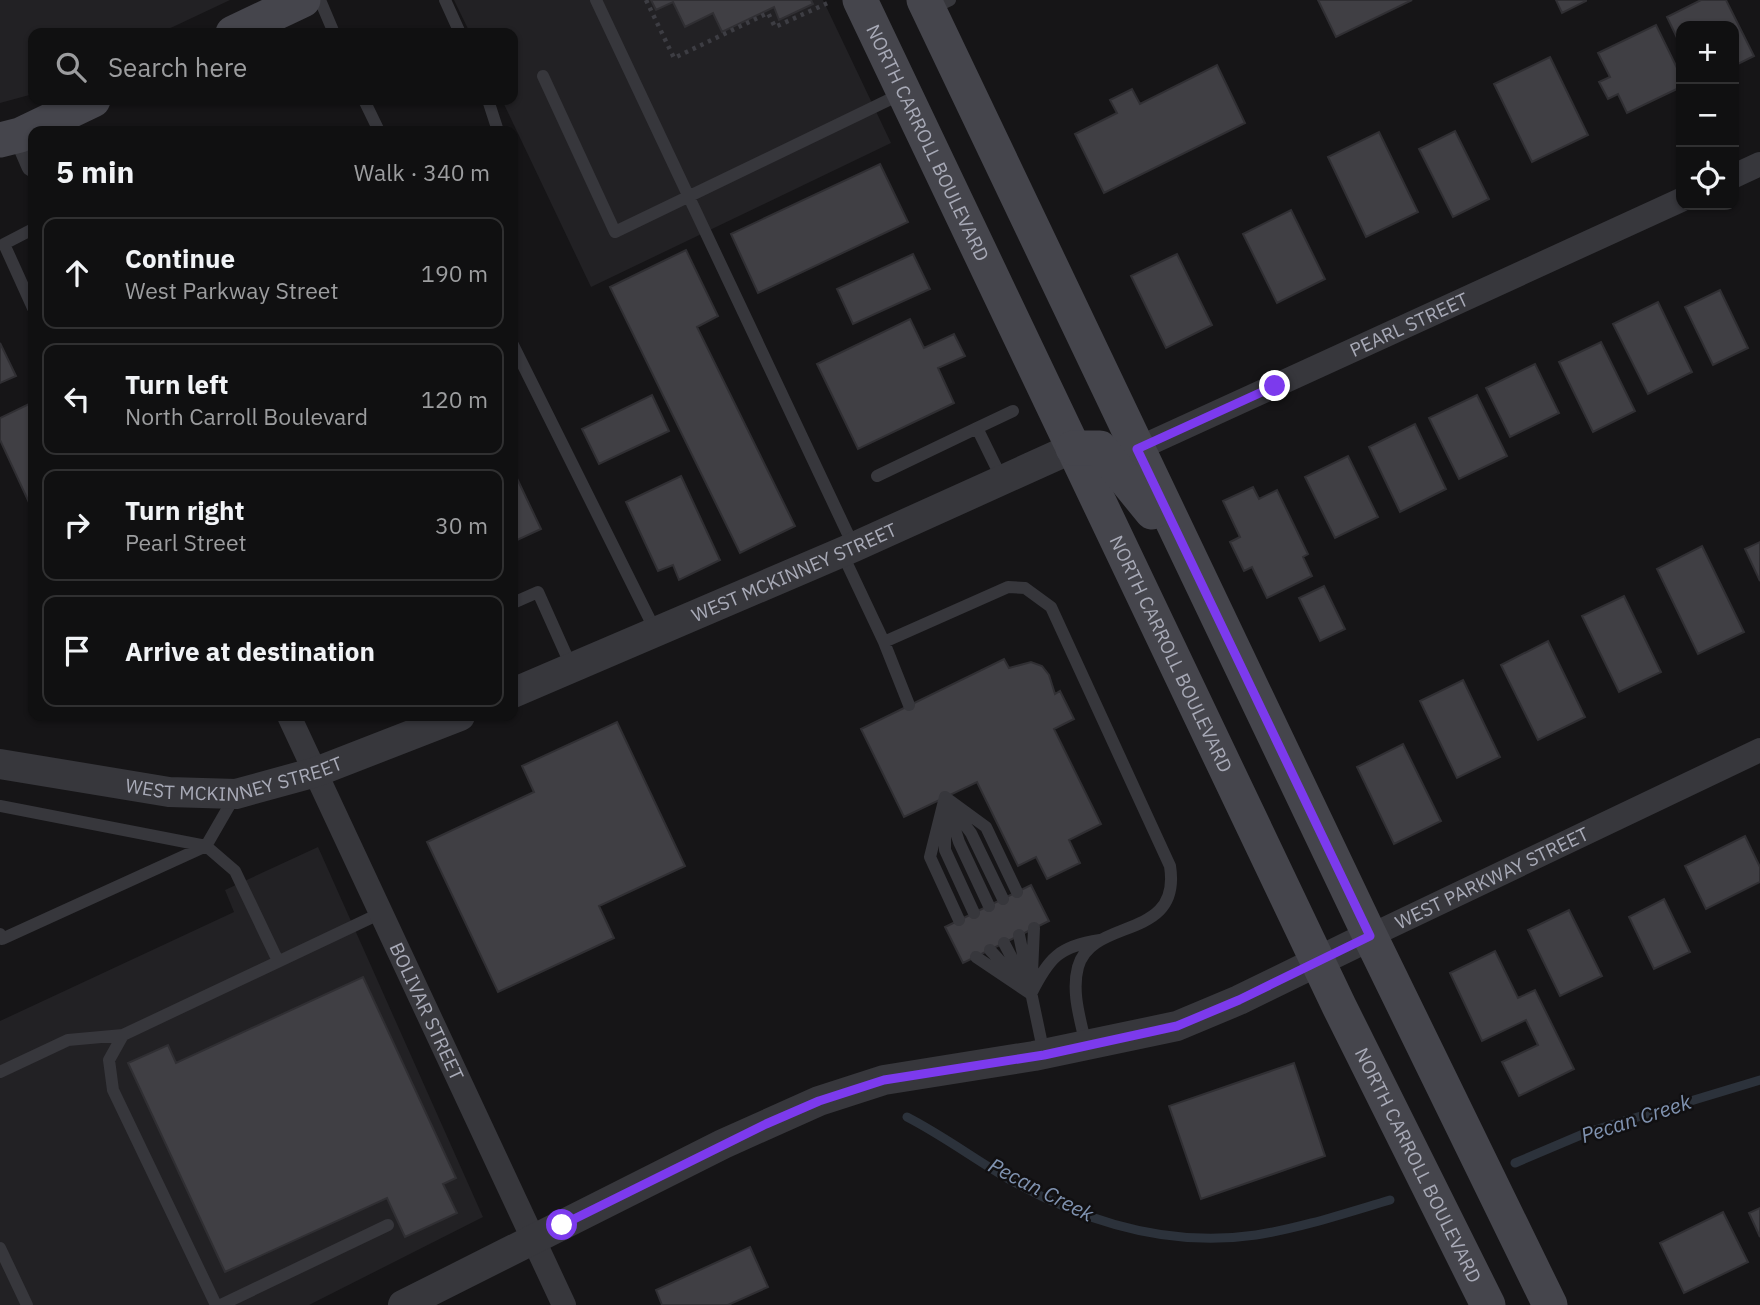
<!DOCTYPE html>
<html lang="en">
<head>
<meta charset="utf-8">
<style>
	body { margin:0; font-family:"IBM Plex Sans",sans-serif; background:#1e1e1f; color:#f1f3f6 }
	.controls { position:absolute; right:21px; top:21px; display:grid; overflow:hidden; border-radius:14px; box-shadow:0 2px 5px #0004 }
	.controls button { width:63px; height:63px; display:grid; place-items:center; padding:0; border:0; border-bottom:2px solid #303031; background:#101011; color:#f1f3f6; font:35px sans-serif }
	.stop { position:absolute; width:21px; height:21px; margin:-16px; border:5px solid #7c3aed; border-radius:50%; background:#fff }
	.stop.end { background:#7c3aed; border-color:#fff; box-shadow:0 2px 7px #0008 }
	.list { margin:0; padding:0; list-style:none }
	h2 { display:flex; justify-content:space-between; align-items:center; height:91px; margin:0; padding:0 28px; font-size:30px }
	h2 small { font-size:23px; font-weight:400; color:#9c9d9f }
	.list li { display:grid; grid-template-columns:46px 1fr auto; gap:21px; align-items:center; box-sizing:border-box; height:112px; margin:0 14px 14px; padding:0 14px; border:2px solid #303031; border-radius:14px }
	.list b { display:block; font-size:26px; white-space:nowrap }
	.list p { margin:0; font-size:23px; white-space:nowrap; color:#9c9d9f }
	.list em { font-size:23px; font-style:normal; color:#9c9d9f }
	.icon { flex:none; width:38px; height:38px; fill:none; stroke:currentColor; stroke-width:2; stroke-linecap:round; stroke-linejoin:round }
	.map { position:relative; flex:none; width:1760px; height:1305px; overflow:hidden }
	.search { position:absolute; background:#101011; box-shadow:0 2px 5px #0004; left:28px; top:28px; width:490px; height:77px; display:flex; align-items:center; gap:18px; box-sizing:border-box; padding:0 24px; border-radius:14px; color:#9c9d9f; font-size:26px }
	.panel { position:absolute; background:#101011; box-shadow:0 2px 5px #0004; left:28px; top:126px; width:490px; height:595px; border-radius:14px }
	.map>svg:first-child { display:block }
	.built { fill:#222124 }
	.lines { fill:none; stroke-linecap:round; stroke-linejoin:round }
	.stream { stroke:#2c323b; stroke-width:9 }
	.building { fill:#403f44; stroke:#302f33; stroke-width:2 }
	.path { stroke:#3d3d43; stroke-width:4.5; stroke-dasharray:3.5 5; stroke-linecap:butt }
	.service { stroke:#37373c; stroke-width:12 }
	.minor { stroke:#37373c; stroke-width:24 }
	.tertiary { stroke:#37373c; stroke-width:30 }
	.secondary { stroke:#45454c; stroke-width:35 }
	.route { stroke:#7c3aed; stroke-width:9 }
	.labels { text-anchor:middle; stroke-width:5; stroke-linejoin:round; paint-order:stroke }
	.street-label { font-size:19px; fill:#a8aab7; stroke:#111012 }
	.water-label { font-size:21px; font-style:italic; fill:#8093b1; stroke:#111012 }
</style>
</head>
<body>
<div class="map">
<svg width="1760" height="1305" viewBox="0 0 1760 1305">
	<rect width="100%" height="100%" fill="#161517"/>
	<!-- built -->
	<path class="built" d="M0 0H230L160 33H33V94L0 103Z
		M454 0H823L891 143 591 287 502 100H513V33H470Z
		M318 847 483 1217 309 1305H0V1021L234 912 225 890Z"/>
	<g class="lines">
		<!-- stream -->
		<path class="stream" d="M907 1117C942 1135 973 1158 1007 1178 1084 1222 1167 1248 1256 1235 1301 1228 1346 1213 1390 1200
			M1515 1163 1588 1132 1760 1080"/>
	</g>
	<!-- building -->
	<path class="building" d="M651 0H811L813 4 779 20 774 7 722 32 713 13 685 27 673 2 656 10Z
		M1318 0H1412L1336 37Z
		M1556 0H1586V1L1562 13Z
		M1701 0H1726L1754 56 1734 66V26H1681V46L1667 17Z
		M1656 25 1681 76V87L1627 113 1618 94 1608 99 1599 82 1610 77 1598 53Z
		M1550 57 1588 135 1532 162 1494 84Z
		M1217 65 1245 123 1104 193 1075 134 1117 113 1110 100 1132 89 1140 104Z
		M1455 131 1489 199 1453 217 1419 149Z
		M1379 132 1418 212 1366 237 1328 157Z
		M880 164 908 222 758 293 731 234Z
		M1291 210 1325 279 1277 303 1243 234Z
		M686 250 718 316 697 327 795 526 740 553 610 287Z
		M913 254 930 289 853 324 837 289Z
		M1177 254 1212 325 1166 348 1131 276Z
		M1720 290 1748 348 1713 365 1685 307Z
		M1658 302 1692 372 1648 394 1613 324Z
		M910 319 924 348 954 334 965 356 938 368 954 403 858 449 817 364Z
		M1601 342 1635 411 1593 432 1559 362Z
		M0 343 16 376 0 383Z
		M1535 364 1559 413 1510 437 1486 388Z
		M652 395 669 431 599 464 582 429Z
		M1477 395 1507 456 1459 479 1429 418Z
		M33 402V511L0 440V418Z
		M1415 424 1446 489 1400 512 1369 447Z
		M1348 456 1378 517 1335 538 1305 477Z
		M513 470 541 529 513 542Z
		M681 476 720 560 679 580 673 565 658 571 626 502Z
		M1253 487 1259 499 1277 490 1308 554 1303 557 1312 576 1267 598 1252 567 1244 571 1230 542 1240 537 1223 501Z
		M1760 542V581L1745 549Z
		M1702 546 1744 632 1698 654 1657 569Z
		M1324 586 1345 629 1320 641 1299 598Z
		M1624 596 1661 672 1619 692 1582 616Z
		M1548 641 1585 717 1538 740 1501 665Z
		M1004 659 1009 668 1031 662 1042 666 1049 675 1055 694 1060 691 1074 719 1054 729 1101 824 1069 840 1080 863 1047 879 1036 857 1018 866 977 782 904 817 861 729Z
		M1463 680 1500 757 1457 778 1420 701Z
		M617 722 685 866 599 906 614 938 498 992 427 842 534 792 522 766Z
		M1403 744 1441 821 1394 844 1357 767Z
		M1745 836 1760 867V882L1706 909 1685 866Z
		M1031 885 1049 921 963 963 945 927Z
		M1664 899 1690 952 1654 969 1629 917Z
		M1569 910 1602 976 1560 996 1528 930Z
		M1495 951 1518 998 1535 990 1574 1069 1519 1096 1502 1062 1538 1045 1526 1020 1482 1041 1450 973Z
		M363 977 456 1178 443 1184 457 1213 405 1237 387 1198 225 1272 128 1063 168 1045 176 1063Z
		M1294 1063 1325 1156 1201 1199 1169 1106Z
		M1760 1208V1237L1749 1213Z
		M1723 1212 1748 1262 1684 1293 1660 1243Z
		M750 1247 768 1287 728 1305H662L656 1290Z"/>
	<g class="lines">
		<!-- path -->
		<path class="path" d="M646 0 674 58 768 13 775 27 830 2"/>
		<!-- service -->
		<path class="service" d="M320 0 334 33
			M445 0 460 33
			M596 0 854 547
			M929 10 950 0
			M543 76 615 232 903 93
			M364 100 379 131
			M488 100 498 131
			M33 229 4 244 33 308
			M513 345 656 632
			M977 428 1013 411
			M877 476 977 428 1002 479
			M842 553 884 642 1008 587 1025 588 1051 607 1170 866C1182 942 1092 916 1078 967 1071 993 1081 1021 1086 1046
			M513 603 538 592 572 668
			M884 642 909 705
			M945 797 930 857 959 920
			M945 797 986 827 1017 892
			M0 806 206 846 235 871 278 961
			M953 809 971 833 1003 899
			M949 811 959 842 989 906
			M945 819V850L974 913
			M0 934 2 939 206 846 236 794
			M1019 935 1044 1054
			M1004 943 1023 979
			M990 950 1014 976
			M976 957 1031 994
			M1032 973 1034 928
			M1031 994C1049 958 1059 946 1100 940
			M0 1072 68 1040 123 1035
			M0 1248 27 1305
			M216 1305 113 1090 109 1060 123 1035 381 913
			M221 1305 388 1225"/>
		<!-- minor -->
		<g class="minor">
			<path d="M20 135 33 165"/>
			<path d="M1734 176 1760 164"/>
			<path id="s1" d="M1137 449 1681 200"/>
			<path id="s2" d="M289 716 564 1305"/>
			<path id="s3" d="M1370 936 1760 750"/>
		</g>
		<!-- tertiary -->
		<g class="tertiary">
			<path id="s4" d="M513 693 854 547 1073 448"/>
			<path id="s5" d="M0 764 169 792 236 794 316 772 460 716"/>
			<path d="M403 1305 723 1144 819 1101 884 1080 1034 1056 1177 1026 1239 1000 1370 936"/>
		</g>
		<!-- secondary -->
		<g class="secondary">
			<path id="s6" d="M860 0 1339 1006 1488 1305"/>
			<path d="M924 0 1370 936 1550 1305"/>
			<path d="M233 33 303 0"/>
			<path d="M0 140 20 135 93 100"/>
			<path d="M1073 448H1100L1152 512"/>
		</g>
	</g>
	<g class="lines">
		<!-- route -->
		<path class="route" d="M562 1225 766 1124 819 1101 884 1080 1044 1055 1177 1026 1239 1000 1370 936 1137 449 1275 386"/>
	</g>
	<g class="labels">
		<!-- street labels -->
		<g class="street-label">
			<text dy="7" stroke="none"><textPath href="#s6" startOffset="158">NORTH CARROLL BOULEVARD</textPath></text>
			<text dy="7" stroke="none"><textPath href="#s1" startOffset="299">PEARL STREET</textPath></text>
			<text dy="7" stroke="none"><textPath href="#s4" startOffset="306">WEST MCKINNEY STREET</textPath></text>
			<text dy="7" stroke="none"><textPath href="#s6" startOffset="724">NORTH CARROLL BOULEVARD</textPath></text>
			<text dy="7" stroke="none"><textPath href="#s5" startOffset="238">WEST MCKINNEY STREET</textPath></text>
			<text dy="7" stroke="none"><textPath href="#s3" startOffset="135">WEST PARKWAY STREET</textPath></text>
			<text dy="7" stroke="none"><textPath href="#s2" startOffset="326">BOLIVAR STREET</textPath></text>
			<text dy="7" stroke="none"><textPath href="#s6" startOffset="1292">NORTH CARROLL BOULEVARD</textPath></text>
		</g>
		<!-- water labels -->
		<g class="water-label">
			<text transform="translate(1636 1119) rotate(-18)" y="7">Pecan Creek</text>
			<text transform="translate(1041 1190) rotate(27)" y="7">Pecan Creek</text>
		</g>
	</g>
</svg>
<div class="controls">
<button>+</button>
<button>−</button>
<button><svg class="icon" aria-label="locate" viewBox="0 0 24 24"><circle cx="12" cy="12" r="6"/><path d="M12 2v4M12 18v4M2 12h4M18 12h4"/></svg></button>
</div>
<div class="stop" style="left:562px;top:1225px"></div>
<div class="stop end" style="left:1275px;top:386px"></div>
<div class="search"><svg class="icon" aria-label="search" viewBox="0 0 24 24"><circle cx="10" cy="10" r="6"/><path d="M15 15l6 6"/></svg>Search here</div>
<section class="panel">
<h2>5 min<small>Walk · 340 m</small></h2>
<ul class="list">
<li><svg class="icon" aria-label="ahead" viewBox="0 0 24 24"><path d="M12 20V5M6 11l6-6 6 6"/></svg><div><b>Continue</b><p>West Parkway Street</p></div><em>190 m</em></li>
<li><svg class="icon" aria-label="left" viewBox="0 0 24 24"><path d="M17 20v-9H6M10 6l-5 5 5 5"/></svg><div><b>Turn left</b><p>North Carroll Boulevard</p></div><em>120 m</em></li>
<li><svg class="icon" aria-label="right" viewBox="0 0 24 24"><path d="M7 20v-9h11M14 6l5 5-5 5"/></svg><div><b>Turn right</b><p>Pearl Street</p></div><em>30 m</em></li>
<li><svg class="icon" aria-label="arrive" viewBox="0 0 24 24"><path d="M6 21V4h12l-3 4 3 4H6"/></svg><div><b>Arrive at destination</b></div></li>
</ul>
</section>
</div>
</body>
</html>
